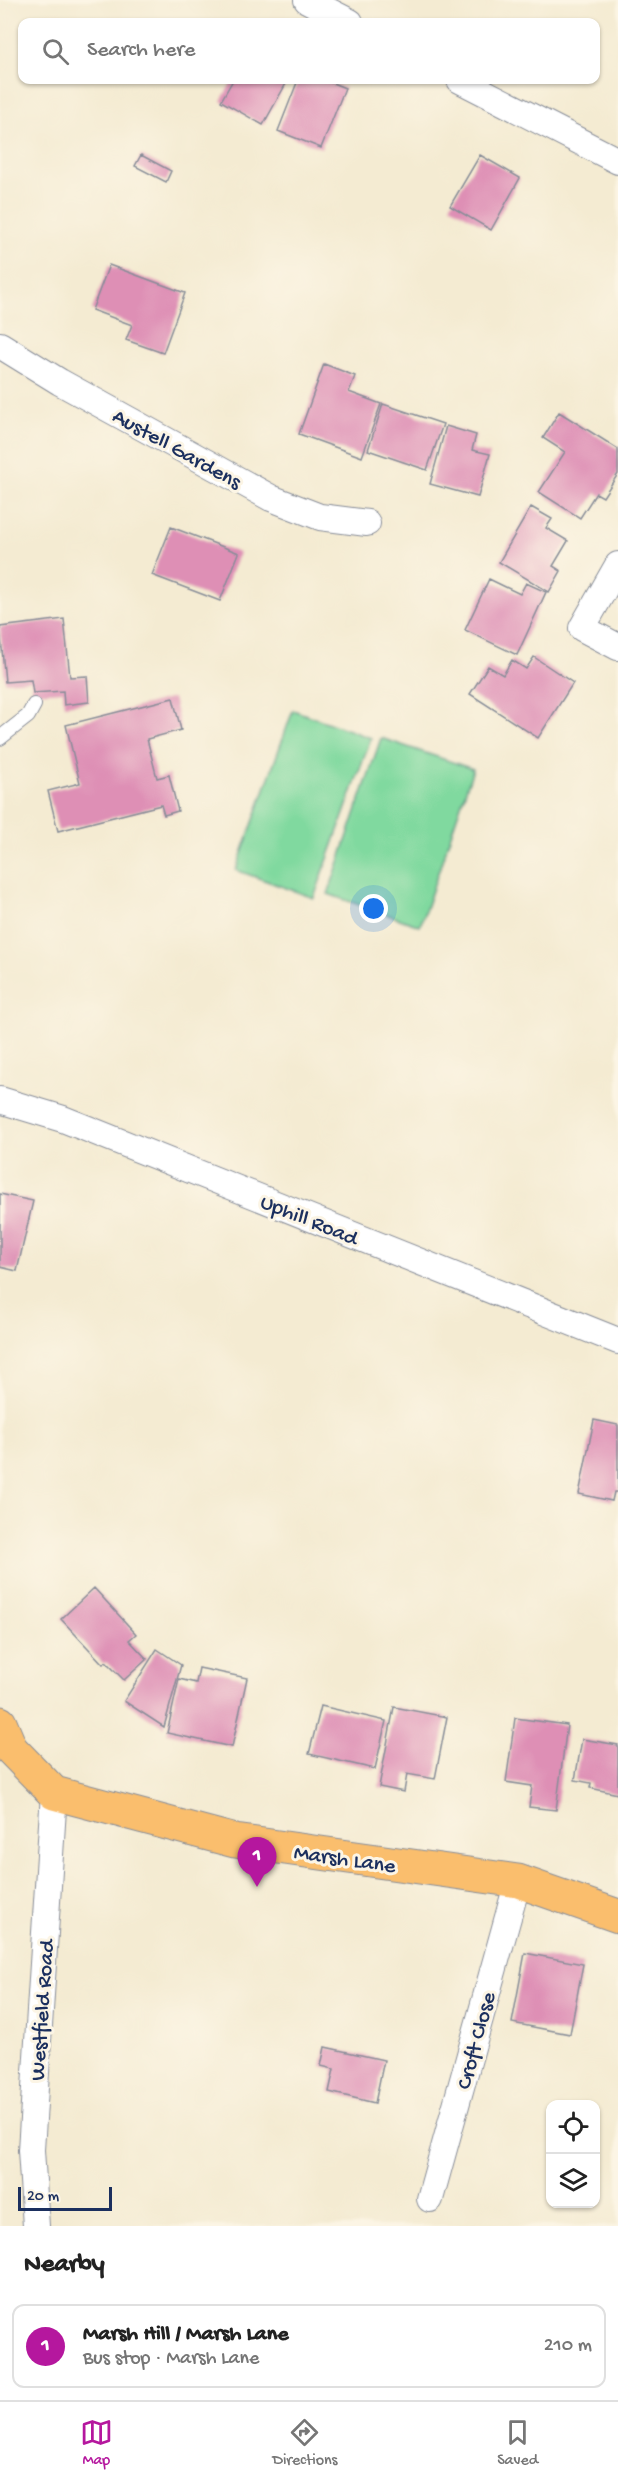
<!DOCTYPE html>
<html lang="en">
<head>
<meta charset="utf-8">
<style>
	body { margin:0; font-family:"Gochi Hand",sans-serif; background:#f6f6f6; color:#222 }
	.controls { position:absolute; right:18px; bottom:18px; display:grid; overflow:hidden; border-radius:12px; box-shadow:0 2px 4px #0004 }
	.controls button { width:54px; height:54px; display:grid; place-items:center; padding:0; border:0; border-bottom:2px solid #e0e0e0; background:#fff; color:#222; font:30px sans-serif }
	.scale { position:absolute; left:18px; bottom:15px; width:94px; box-sizing:border-box; padding-left:6px; border:3px solid #1b2f5e; border-top:0; font-size:16px; line-height:21px; white-space:nowrap; color:#1b2f5e; -webkit-text-stroke:4px #fcf5e5; paint-order:stroke }
	.you { position:absolute; left:374px; top:909px; width:21px; height:21px; margin:-15px; border:4px solid #fff; border-radius:50%; background:#1a73e8; box-shadow:0 0 0 9px #1a73e833 }
	.badge { display:grid; place-items:center; width:39px; height:39px; border-radius:50%; background:#b5179e; color:#fff; font-size:20px; font-weight:700 }
	.pin { position:absolute; translate:-50% -50px; filter:drop-shadow(0 2px 3px #0008) }
	.pin::after { content:''; position:absolute; top:32px; width:21px; height:18px; background:inherit; clip-path:polygon(0 0,100% 0,50% 100%) }
	.list { margin:0; padding:0; list-style:none }
	h2 { display:flex; justify-content:space-between; align-items:center; height:78px; margin:0; padding:0 24px; font-size:26px }
	h2 small { font-size:20px; font-weight:400; color:#767676 }
	.list li { display:grid; grid-template-columns:39px 1fr auto; gap:18px; align-items:center; box-sizing:border-box; height:84px; margin:0 12px 12px; padding:0 12px; border:2px solid #e0e0e0; border-radius:12px }
	.list b { display:block; font-size:22px; white-space:nowrap }
	.list p { margin:0; font-size:20px; white-space:nowrap; color:#767676 }
	.list em { font-size:20px; font-style:normal; color:#767676 }
	.icon { flex:none; width:33px; height:33px; fill:none; stroke:currentColor; stroke-width:2; stroke-linecap:round; stroke-linejoin:round }
	.map { position:relative; flex:none; width:618px; height:2226px; overflow:hidden }
	.search { position:absolute; background:#fff; box-shadow:0 2px 4px #0004; left:18px; right:18px; top:18px; height:66px; display:flex; align-items:center; gap:15px; box-sizing:border-box; padding:0 21px; border-radius:12px; color:#767676; font-size:22px }
	.sheet { height:174px; background:#fff }
	nav { display:flex; justify-content:space-around; align-items:center; box-sizing:border-box; height:84px; border-top:2px solid #e0e0e0; background:#fff; font-size:16px; color:#767676 }
	nav a { display:grid; justify-items:center; gap:3px }
	nav .on { color:#b5179e }
	.map>svg:first-child { display:block }
	.green { fill:#80d99f; stroke:#4e847e; stroke-width:1.5 }
	.building { fill:#de8fb5 }
	.lines { fill:none; stroke-linecap:round; stroke-linejoin:round }
	.lane-casing { stroke:#888d98; stroke-width:16 }
	.street-casing { stroke:#888d98; stroke-width:28 }
	.primary-casing { stroke:#888d98; stroke-width:35 }
	.lane { stroke:#fff; stroke-width:14 }
	.street { stroke:#fff; stroke-width:26 }
	.primary { stroke:#fabe6d; stroke-width:33 }
	.labels { text-anchor:middle; stroke-width:6; stroke-linejoin:round; paint-order:stroke }
	.street-label { font-size:22px; fill:#1b2f5e; stroke:#fcf5e5 }
</style>
</head>
<body>
<div class="map">
<svg width="618" height="2226" viewBox="0 0 618 2226">
	<rect width="100%" height="100%" fill="#fcf5e5"/>
	<filter id="ink" filterUnits="userSpaceOnUse"><feTurbulence type="fractalNoise" baseFrequency=".0167" numOctaves="2"/><feDisplacementMap in="SourceGraphic" scale="12" xChannelSelector="R" yChannelSelector="G"/><feConvolveMatrix kernelMatrix="1 2 1 2 8 2 1 2 1" color-interpolation-filters="sRGB"/></filter>
	<filter id="wash" filterUnits="userSpaceOnUse"><feTurbulence type="fractalNoise" baseFrequency=".008" numOctaves="4" result="noise"/><feDisplacementMap in="SourceGraphic" scale="24" xChannelSelector="R" yChannelSelector="G"/><feGaussianBlur stdDeviation="1.35" result="paint"/><feColorMatrix in="noise" values="0 0 0 0 0 0 0 0 0 0 0 0 0 0 0 0 0 1.4 0 .05"/><feComposite in="paint" operator="in"/></filter>
	<g filter="url(#wash)">
		<rect width="100%" height="100%" fill="#f4ebd2"/>
		<!-- green -->
		<path class="green" d="M293 710 371 738 314 898 236 870Z
			M381 738 473 769 420 926 328 894Z"/>
		<g id="blocks">
			<!-- building -->
			<path class="building" d="M233 80H288L263 125 221 101Z
				M298 80H325L345 88 321 148 278 131Z
				M141 155 171 171 166 182 135 166Z
				M480 155 520 178 491 230 450 206Z
				M109 265 185 293 163 353 126 340 132 325 92 310Z
				M324 364 355 376 349 392 381 404 362 457 299 434Z
				M383 404 443 424 427 470 368 450Z
				M559 412 618 449V474L603 497 596 493 580 518 539 492 565 452 543 438Z
				M446 426 476 435 472 450 490 454 478 497 430 484Z
				M531 507 552 519 546 528 568 541 553 566 561 571 549 592 499 562Z
				M171 527 239 553 220 601 152 575Z
				M489 579 520 594 526 583 546 592 517 655 465 630Z
				M64 619 70 677 87 676 89 702 64 705 63 691 33 693 31 680 5 682 0 627Z
				M534 657 573 683 538 738 470 694 488 666 503 675 512 660 526 669Z
				M173 698 181 730 147 739 157 778 169 775 178 811 164 815 161 805 58 831 48 791 80 783 66 725Z
				M0 1194 33 1201 17 1271 0 1267Z
				M594 1420 618 1425V1492H614L612 1501 579 1494Z
				M94 1588 136 1634 129 1640 147 1659 124 1680 106 1662 103 1664 61 1619Z
				M157 1649 181 1665 164 1727 124 1701Z
				M199 1668 247 1678 232 1747 167 1733 179 1679 196 1683Z
				M321 1706 386 1721 375 1769 309 1754Z
				M394 1707 447 1717 435 1779 407 1774 404 1792 379 1787Z
				M515 1718 567 1725 556 1810 529 1807 532 1786 506 1782Z
				M582 1739 618 1745V1794L590 1788 591 1783 575 1780Z
				M525 1953 583 1964 570 2034 512 2023Z
				M325 2047 384 2060 375 2103 329 2092 334 2069 321 2066Z"/>
		</g>
	</g>
	<g filter="url(#ink)">
		<use href="#blocks" fill-opacity="0" stroke="#888d98" stroke-width="1.5"/>
		<g class="lines">
			<defs>
				<path id="lane" d="M0 738 28 716 34 705"/>
				<path id="street" d="M307 0 350 22
					M460 80 618 161
					M0 345 60 382 271 498 320 517 367 523
					M618 565 582 628 618 647
					M0 1100 63 1119 618 1341
					M430 2199 518 1881
					M36 2226 31 2150 54 1793"/>
				<path id="primary" d="M0 1723 11 1749 54 1793 235 1841 518 1881 618 1916"/>
			</defs>
			<!-- lane casing -->
			<use href="#lane" class="lane-casing"/>
			<!-- street casing -->
			<use href="#street" class="street-casing"/>
			<!-- primary casing -->
			<use href="#primary" class="primary-casing"/>
			<!-- lane -->
			<use href="#lane" class="lane"/>
			<!-- street -->
			<use href="#street" class="street"/>
			<!-- primary -->
			<use href="#primary" class="primary"/>
		</g>
	</g>
	<g class="labels">
		<!-- street labels -->
		<g class="street-label">
			<text transform="translate(178 447) rotate(29)" y="8">Austell Gardens</text>
			<text transform="translate(310 1218) rotate(22)" y="8">Uphill Road</text>
			<text transform="translate(345 1857) rotate(8)" y="8">Marsh Lane</text>
			<text transform="translate(40 2010) rotate(-86)" y="8">Westfield Road</text>
			<text transform="translate(474 2040) rotate(-75)" y="8">Croft Close</text>
		</g>
	</g>
</svg>
<div class="controls">
<button><svg class="icon" aria-label="locate" viewBox="0 0 24 24"><circle cx="12" cy="12" r="6"/><path d="M12 2v4M12 18v4M2 12h4M18 12h4"/></svg></button>
<button><svg class="icon" aria-label="layers" viewBox="0 0 24 24"><path d="M12 4l9 5-9 5-9-5zM3 14l9 5 9-5"/></svg></button>
</div>
<div class="scale">20 m</div>
<div class="you"></div>
<div class="pin badge" style="left:257px;top:1887px">1</div>
<div class="search"><svg class="icon" aria-label="search" viewBox="0 0 24 24"><circle cx="10" cy="10" r="6"/><path d="M15 15l6 6"/></svg>Search here</div>
</div>
<section class="sheet">
<h2>Nearby<small></small></h2>
<ul class="list">
<li><span class="badge">1</span><div><b>Marsh Hill / Marsh Lane</b><p>Bus stop · Marsh Lane</p></div><em>210 m</em></li>
</ul>
</section>
<nav>
<a class="on"><svg class="icon" aria-label="map" viewBox="0 0 24 24"><path d="M3 6l6-2 6 2 6-2v14l-6 2-6-2-6 2zM9 4v14M15 6v14"/></svg>Map</a>
<a><svg class="icon" aria-label="directions" viewBox="0 0 24 24"><path d="M12 3l9 9-9 9-9-9zM9 14v-3h6M13 9l2 2-2 2"/></svg>Directions</a>
<a><svg class="icon" aria-label="saved" viewBox="0 0 24 24"><path d="M7 4h10v16l-5-4-5 4z"/></svg>Saved</a>
</nav>
</body>
</html>
